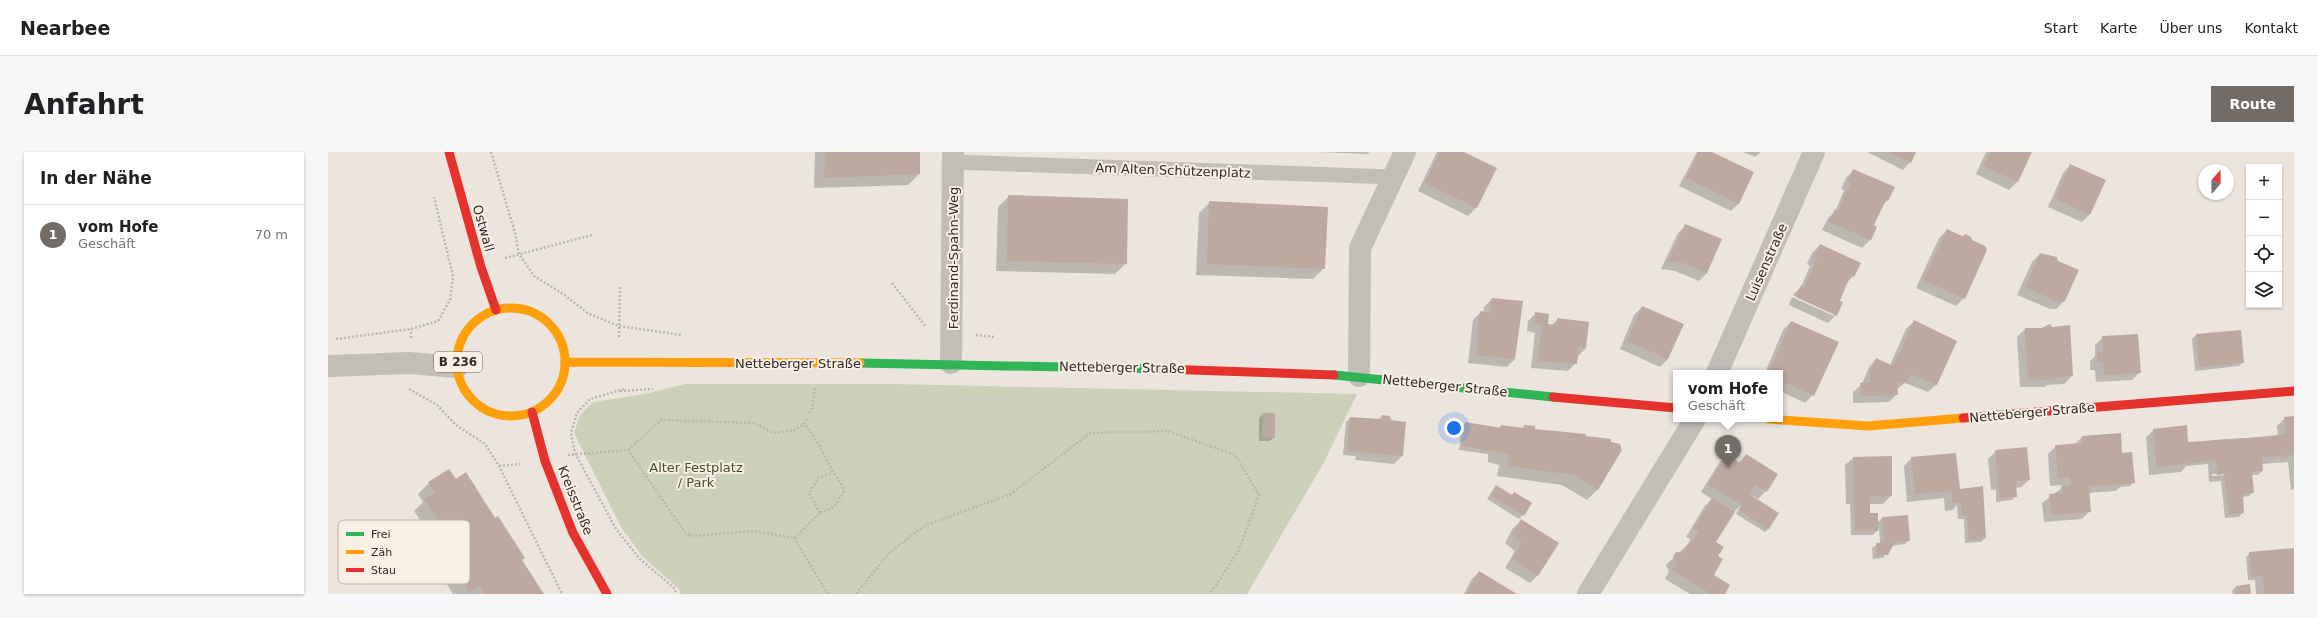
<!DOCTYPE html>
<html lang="de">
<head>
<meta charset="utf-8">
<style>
	body { margin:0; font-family:"DejaVu Sans",sans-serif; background:#f6f6f6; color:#202124 }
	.controls { position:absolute; right:12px; top:12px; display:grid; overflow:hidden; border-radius:0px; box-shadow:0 1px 3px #0004 }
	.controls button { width:36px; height:36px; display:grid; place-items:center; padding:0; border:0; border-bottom:1px solid #e0e0e0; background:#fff; color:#202124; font:20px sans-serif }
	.compass { position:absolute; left:1870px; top:12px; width:36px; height:36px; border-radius:50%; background:#fff; box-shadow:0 1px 3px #0004; rotate:20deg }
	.you { position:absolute; left:1126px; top:276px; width:14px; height:14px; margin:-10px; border:3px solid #fff; border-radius:50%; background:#1a73e8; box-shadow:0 0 0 6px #1a73e833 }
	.badge { display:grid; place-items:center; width:26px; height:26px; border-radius:50%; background:#736b66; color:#fff; font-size:13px; font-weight:700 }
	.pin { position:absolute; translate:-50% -33px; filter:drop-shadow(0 1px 2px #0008) }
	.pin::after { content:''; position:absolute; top:21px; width:14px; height:12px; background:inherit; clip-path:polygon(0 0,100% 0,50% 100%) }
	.popup { position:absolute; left:1345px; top:218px; width:110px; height:52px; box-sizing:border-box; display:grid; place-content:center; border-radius:0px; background:#fff; filter:drop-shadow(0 1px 3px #0005); font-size:13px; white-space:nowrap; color:#757577 }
	.popup b { font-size:15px; color:#202124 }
	.popup::after { content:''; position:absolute; left:50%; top:100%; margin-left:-8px; border:8px solid transparent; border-top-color:#fff }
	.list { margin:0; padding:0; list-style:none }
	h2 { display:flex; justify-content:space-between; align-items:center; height:52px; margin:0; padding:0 16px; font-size:17px }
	h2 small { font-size:13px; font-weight:400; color:#757577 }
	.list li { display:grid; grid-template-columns:26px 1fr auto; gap:12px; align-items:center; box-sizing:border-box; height:60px; padding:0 16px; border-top:1px solid #e0e0e0 }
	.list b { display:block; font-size:15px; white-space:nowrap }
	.list p { margin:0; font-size:13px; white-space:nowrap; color:#757577 }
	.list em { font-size:13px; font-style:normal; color:#757577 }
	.icon { flex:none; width:22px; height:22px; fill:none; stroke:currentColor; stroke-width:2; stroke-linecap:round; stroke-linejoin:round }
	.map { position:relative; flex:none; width:1966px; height:442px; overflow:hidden; border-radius:0px }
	header { display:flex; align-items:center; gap:24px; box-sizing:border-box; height:56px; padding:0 20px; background:#fff; border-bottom:1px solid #e0e0e0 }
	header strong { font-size:19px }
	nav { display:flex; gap:22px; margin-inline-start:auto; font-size:14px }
	.intro { display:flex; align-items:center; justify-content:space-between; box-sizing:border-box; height:96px; padding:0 24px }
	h1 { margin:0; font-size:28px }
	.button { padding:10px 18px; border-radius:0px; background:#736b66; color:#fff; font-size:14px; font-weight:700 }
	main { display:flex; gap:24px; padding:0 24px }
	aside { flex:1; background:#fff; border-radius:0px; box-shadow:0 1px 3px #0004 }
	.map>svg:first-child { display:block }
	.green { fill:#ccd0b9 }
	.shadow { fill:#0003; fill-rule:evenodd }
	.building { fill:#bea9a0 }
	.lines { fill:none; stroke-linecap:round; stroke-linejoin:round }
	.path { stroke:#bcb5b0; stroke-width:2.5; stroke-dasharray:2 2; stroke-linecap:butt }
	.lane { stroke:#c3bdb8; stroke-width:15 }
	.street { stroke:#c3bdb8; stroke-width:22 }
	.fast { stroke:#30b455; stroke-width:9 }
	.slow { stroke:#ff9f0a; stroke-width:9 }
	.jam { stroke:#e5322d; stroke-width:9 }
	.labels { text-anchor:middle; stroke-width:4; stroke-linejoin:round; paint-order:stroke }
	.shield { fill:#f8efe5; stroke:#6e655f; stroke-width:1 }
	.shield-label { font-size:12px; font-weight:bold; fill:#332a26 }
	.street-label { font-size:13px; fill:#332a26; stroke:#f8efe5 }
	.park-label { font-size:13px; fill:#43502b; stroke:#f8efe5 }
	.key { fill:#f8efe5; stroke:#bdb4ac; stroke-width:1 }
	.key-label { font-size:11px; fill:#332a26 }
</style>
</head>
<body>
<header>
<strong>Nearbee</strong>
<nav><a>Start</a><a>Karte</a><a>Über uns</a><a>Kontakt</a></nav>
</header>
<div class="intro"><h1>Anfahrt</h1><a class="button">Route</a></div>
<main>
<aside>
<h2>In der Nähe<small></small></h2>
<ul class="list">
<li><span class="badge">1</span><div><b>vom Hofe</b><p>Geschäft</p></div><em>70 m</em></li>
</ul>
</aside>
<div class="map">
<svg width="1966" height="442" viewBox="0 0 1966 442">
	<rect width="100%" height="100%" fill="#ebe5de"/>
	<!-- green -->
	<path class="green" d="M357 232H566L1029 242 996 310 919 442H353L351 437 315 405 293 375 246 281 252 263 265 250 317 242Z"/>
	<!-- shadow -->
	<path class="shadow" d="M487 0H591V22L580 33 486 36Z
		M992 0H1041L1040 2Z
		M1109 0H1134L1167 16 1148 56 1140 64 1090 39Z
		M1369 0H1382L1410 52 1403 59 1351 34Z
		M1415 0H1433L1427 5Z
		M1539 0H1587L1582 10 1575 18Z
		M1658 0H1703L1689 30 1681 38 1648 22Z
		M1743 13 1762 62 1754 70 1720 55 1735 21Z
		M1526 18 1560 48 1553 55 1545 73 1548 75 1542 88 1534 96 1494 78 1500 66 1507 60 1516 38 1513 37 1518 26Z
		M681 44 798 111 787 122 668 119 670 55Z
		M882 50 996 116 985 127 868 123 871 61Z
		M1358 73 1393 88 1379 121 1371 129 1347 119 1333 117 1350 81Z
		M1619 78 1634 85 1636 146 1628 154 1588 136 1611 86Z
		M1492 93 1526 124 1518 131 1510 149 1508 163 1500 171 1461 153 1464 145 1506 164V161L1465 143 1473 135 1482 114 1479 112 1484 101Z
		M1712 102 1736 149 1728 157H1722L1689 143 1704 110Z
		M1164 147 1187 207 1179 215 1140 211 1145 168 1153 160 1155 161 1156 155Z
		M1314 155 1340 207 1332 215 1292 197 1306 163Z
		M1208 161 1219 173 1223 174 1230 167 1258 196 1250 204 1248 211 1240 219 1203 216 1207 181 1199 179 1200 169Z
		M1463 170 1485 243 1477 251 1452 239V221H1437L1455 178Z
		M1586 170 1627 190 1608 233 1600 240 1577 231 1568 238 1569 242 1561 250 1525 251V240L1534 232 1541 215 1548 207 1562 213 1578 177Z
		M1697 177 1744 224 1736 232 1719 233 1717 235H1692L1689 185Z
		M1868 183 1915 210 1911 214 1867 219 1864 187Z
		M1775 185 1812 220 1804 228 1768 230 1767 218H1762V209L1767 204V193Z
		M935 262 946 285 942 289H931V266Z
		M1054 264 1074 304 1066 312 1027 308 1028 304 1015 303 1018 270 1022 266 1050 268Z
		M1966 265V337L1963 338 1960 310 1933 312 1934 319 1930 323H1923L1925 340 1921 344 1914 345 1915 360 1911 365 1897 366 1893 329 1881 330 1880 312 1858 314 1853 320 1821 323 1818 285 1826 278 1859 293 1887 288 1950 284 1949 274 1957 266ZM1898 321 1896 323 1884 324V322Z
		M1138 271 1171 276 1173 274 1194 277 1196 274 1206 278 1256 285 1291 293 1293 295 1270 337 1259 348 1234 333 1169 324 1171 313 1160 310V302L1131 298 1134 275Z
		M1754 285 1794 303 1806 330 1802 334 1792 335 1788 339 1760 341 1762 359 1754 367 1716 370 1714 351 1735 335 1734 333 1722 334 1720 302 1728 294 1747 292Z
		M1668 299 1701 328 1693 335 1687 336 1688 344 1684 348 1668 350V338H1663L1660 307Z
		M1399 303 1410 311 1418 303 1438 339 1430 347 1425 344 1424 345 1441 376 1437 380 1408 362 1413 353 1405 361 1388 389 1389 403 1384 423 1395 442H1362L1337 427 1341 419 1338 413 1364 388 1358 385 1376 355 1384 347 1373 340 1391 311Z
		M1563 305V344L1555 352H1541V362L1549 371 1554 366 1581 388 1577 392 1564 394 1555 406 1545 407 1544 396 1552 391 1551 377 1545 383H1523L1522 352H1518L1517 313 1525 306Z
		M1584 306 1631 340 1657 386 1653 390 1637 391 1636 367H1630L1629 353 1624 358 1617 359 1616 346 1579 350 1576 314Z
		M127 328 214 442H125L105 410 114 402 86 359 95 350 90 342 101 331Z
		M1168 334 1195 363 1191 367 1159 347Z
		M1193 369 1210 423 1202 431 1177 416 1187 399 1177 391 1185 376Z
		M1966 397V442H1928L1927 428H1920L1918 405 1922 401Z
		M1151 420 1187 442H1136L1143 428Z
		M1908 434 1922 442H1905L1904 439Z"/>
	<!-- building -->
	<path class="building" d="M497 0H592V22L496 26Z
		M1112 0H1136L1169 16 1149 56 1097 31Z
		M1370 0H1384L1426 20 1411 52 1358 26Z
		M1560 0H1588L1583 11Z
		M1662 0H1704L1690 30 1655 14Z
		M1742 12 1778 28 1762 63 1727 47Z
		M1525 17 1567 35 1560 49 1558 48 1546 73 1549 75 1543 88 1501 70 1507 57 1510 59 1523 30 1520 29Z
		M680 43 800 47 799 112 679 109Z
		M881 49 1000 55 997 117 879 112Z
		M1357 72 1394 87 1379 121 1355 111 1340 109Z
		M1619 77 1634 84 1638 82 1643 85 1644 88 1657 94 1659 98 1637 147 1595 128Z
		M1492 92 1533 111 1526 125 1523 123 1517 136 1512 149 1515 150 1509 164 1468 145 1473 133 1476 135 1483 120 1489 106 1486 104Z
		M1712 101 1729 105 1730 109 1751 118 1737 149 1730 150 1697 135Z
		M1164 146 1195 149 1187 207 1148 203 1152 159 1162 161Z
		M1314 154 1356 172 1340 207 1299 189Z
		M1207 160 1221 162 1220 172 1229 173V166L1261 170 1258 196 1251 195 1249 212 1210 209 1214 173 1206 171Z
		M1586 168 1629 189 1609 233 1582 222 1579 230H1569L1570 243 1533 244 1532 231 1542 230V220L1548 206 1565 214Z
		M1463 169 1511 190 1486 244 1452 228V221H1441Z
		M1722 172 1724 175 1742 173 1745 224 1728 225 1726 228 1700 227 1697 176H1714Z
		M1913 178 1916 211 1871 215 1868 182Z
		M1810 182 1813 221 1776 223 1775 210H1770L1769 200H1775L1774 184Z
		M935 261H947V286H934Z
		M1054 263 1062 264 1063 268 1078 270 1075 304 1019 299 1022 265 1054 267Z
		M1966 264V303L1934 305 1935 319 1924 320 1926 341 1915 342 1916 361 1901 362 1896 322 1889 323 1888 308 1829 315 1825 277 1859 273 1860 290 1932 285 1958 282 1956 265Z
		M1137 270 1173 276V273L1196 276V273L1207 274V277L1258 282V284L1283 287V290L1292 292 1294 298 1270 338 1246 323 1180 314 1181 302 1134 294Z
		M1793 281 1794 301 1804 300 1807 331 1761 334 1763 360 1723 363 1721 342 1734 341 1733 334 1743 333 1742 325 1730 326 1727 293 1754 291V284Z
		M1699 295 1702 328 1688 329 1689 345 1671 346 1667 298Z
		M1628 301 1632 337 1655 334 1658 386 1641 388 1639 363H1634L1633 351H1625L1623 339 1587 342 1583 305Z
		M1399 302 1412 311 1418 302 1450 322 1439 340 1427 333 1421 342 1451 361 1441 377 1411 358 1414 353 1380 332Z
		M1564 304V344H1542V361H1550V379H1527L1525 305Z
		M121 317 128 327 138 320 167 366 170 364 197 406 194 408 216 442H158L152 434 142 441 116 399 126 393 96 347 107 341 100 330Z
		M1168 333 1184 343 1186 340 1204 351 1196 364 1162 343Z
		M1384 346 1407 360 1388 390 1396 395 1390 404 1395 407 1386 423 1402 433 1397 442H1383L1344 418 1349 411 1345 405 1348 400 1355 401 1363 387 1365 389 1371 379 1366 376Z
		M1580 363 1582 389 1567 390 1560 403H1549L1548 391 1556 390 1554 365Z
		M1193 367 1231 391 1210 424 1184 407 1194 390 1184 383Z
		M1966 396V442H1936L1935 424 1923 425 1921 400Z
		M1151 419 1189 442H1138Z
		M1922 432 1923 442H1909L1908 434Z"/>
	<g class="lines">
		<!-- path -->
		<path class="path" d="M163 0 187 81 191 102 206 124 235 142 261 162 291 174 354 183
			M177 106 264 83
			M564 131 598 175
			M648 183 667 185
			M291 185 292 133
			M83 186V177
			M8 187 83 177 110 169 122 148 125 124 106 45
			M81 237 109 253 128 273 157 292 171 314 234 442
			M296 237 262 247 249 261 243 281 247 301 288 377 311 406 346 436 348 442
			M292 239 325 237
			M300 298 333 268 426 271 445 281 467 278 476 272
			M240 303 300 298 358 382 364 384 426 379 466 386 492 361 506 355 516 340C513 327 508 328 504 318 495 302 489 286 476 272L484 256 487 235
			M171 314 192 312
			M492 361 481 341 491 325 505 321
			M466 386 500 442
			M528 442 562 400 598 373 683 342 762 281 840 279 907 303 931 343 911 398 882 442"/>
		<!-- lane -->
		<path class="lane" d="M625 10 1065 25"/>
		<!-- street -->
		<path class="street" d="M623 211 625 0
			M0 214 81 211 129 215
			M1389 221 1486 0
			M1031 224 1032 96 1077 0
			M1260 442 1367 267"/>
		<!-- fast -->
		<path class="fast" d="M532 211 834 217
			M1006 223 1225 245"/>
		<!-- slow -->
		<path class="slow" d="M129 210a54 54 0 1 1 108 0a54 54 0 1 1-108 0Z
			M238 210 532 211
			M1441 267 1540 274 1635 266"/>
		<!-- jam -->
		<path class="jam" d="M121 0 153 115 168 158
			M834 217 1006 223
			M1225 245 1348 256
			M204 260 217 309 245 381 279 442
			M1635 266 1966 239"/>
	</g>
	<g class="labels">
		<!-- shield labels -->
		<rect class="shield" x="106" y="200" width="48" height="20" rx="3"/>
		<g class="shield-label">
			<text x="130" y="214">B 236</text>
		</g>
		<!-- street labels -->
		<g class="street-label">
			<text transform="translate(845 18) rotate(2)" y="5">Am Alten Schützenplatz</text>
			<text transform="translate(156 76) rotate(74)" y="5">Ostwall</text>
			<text transform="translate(625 106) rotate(-90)" y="5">Ferdinand-Spahn-Weg</text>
			<text transform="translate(1438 110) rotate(-66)" y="5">Luisenstraße</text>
			<text x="470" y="216">Netteberger Straße</text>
			<text transform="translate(794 215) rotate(1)" y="5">Netteberger Straße</text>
			<text transform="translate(1117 233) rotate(6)" y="5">Netteberger Straße</text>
			<text transform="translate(1704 260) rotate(-5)" y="5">Netteberger Straße</text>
			<text transform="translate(248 348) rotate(68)" y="5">Kreisstraße</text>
		</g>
		<!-- park labels -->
		<g class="park-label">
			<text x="368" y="320">Alter Festplatz<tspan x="368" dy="15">/ Park</tspan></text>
		</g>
	</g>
	<!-- legend -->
	<rect x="10" y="368" width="132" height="64" rx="6" class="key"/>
	<rect x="18" y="380" width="18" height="4" fill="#30b455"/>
	<rect x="18" y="398" width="18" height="4" fill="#ff9f0a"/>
	<rect x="18" y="416" width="18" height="4" fill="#e5322d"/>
	<g class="key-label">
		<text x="43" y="386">Frei</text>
		<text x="43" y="404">Zäh</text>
		<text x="43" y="422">Stau</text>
	</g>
</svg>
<div class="controls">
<button>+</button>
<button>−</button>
<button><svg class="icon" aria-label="locate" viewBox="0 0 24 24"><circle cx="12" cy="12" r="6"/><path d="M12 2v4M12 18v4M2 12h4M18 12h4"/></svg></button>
<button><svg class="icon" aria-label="layers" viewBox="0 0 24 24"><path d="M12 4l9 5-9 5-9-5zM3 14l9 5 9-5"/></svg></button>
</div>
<svg class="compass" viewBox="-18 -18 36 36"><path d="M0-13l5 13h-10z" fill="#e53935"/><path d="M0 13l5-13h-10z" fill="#757577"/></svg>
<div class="you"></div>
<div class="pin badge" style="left:1400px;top:316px">1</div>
<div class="popup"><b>vom Hofe</b>Geschäft</div>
</div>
</main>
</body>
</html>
